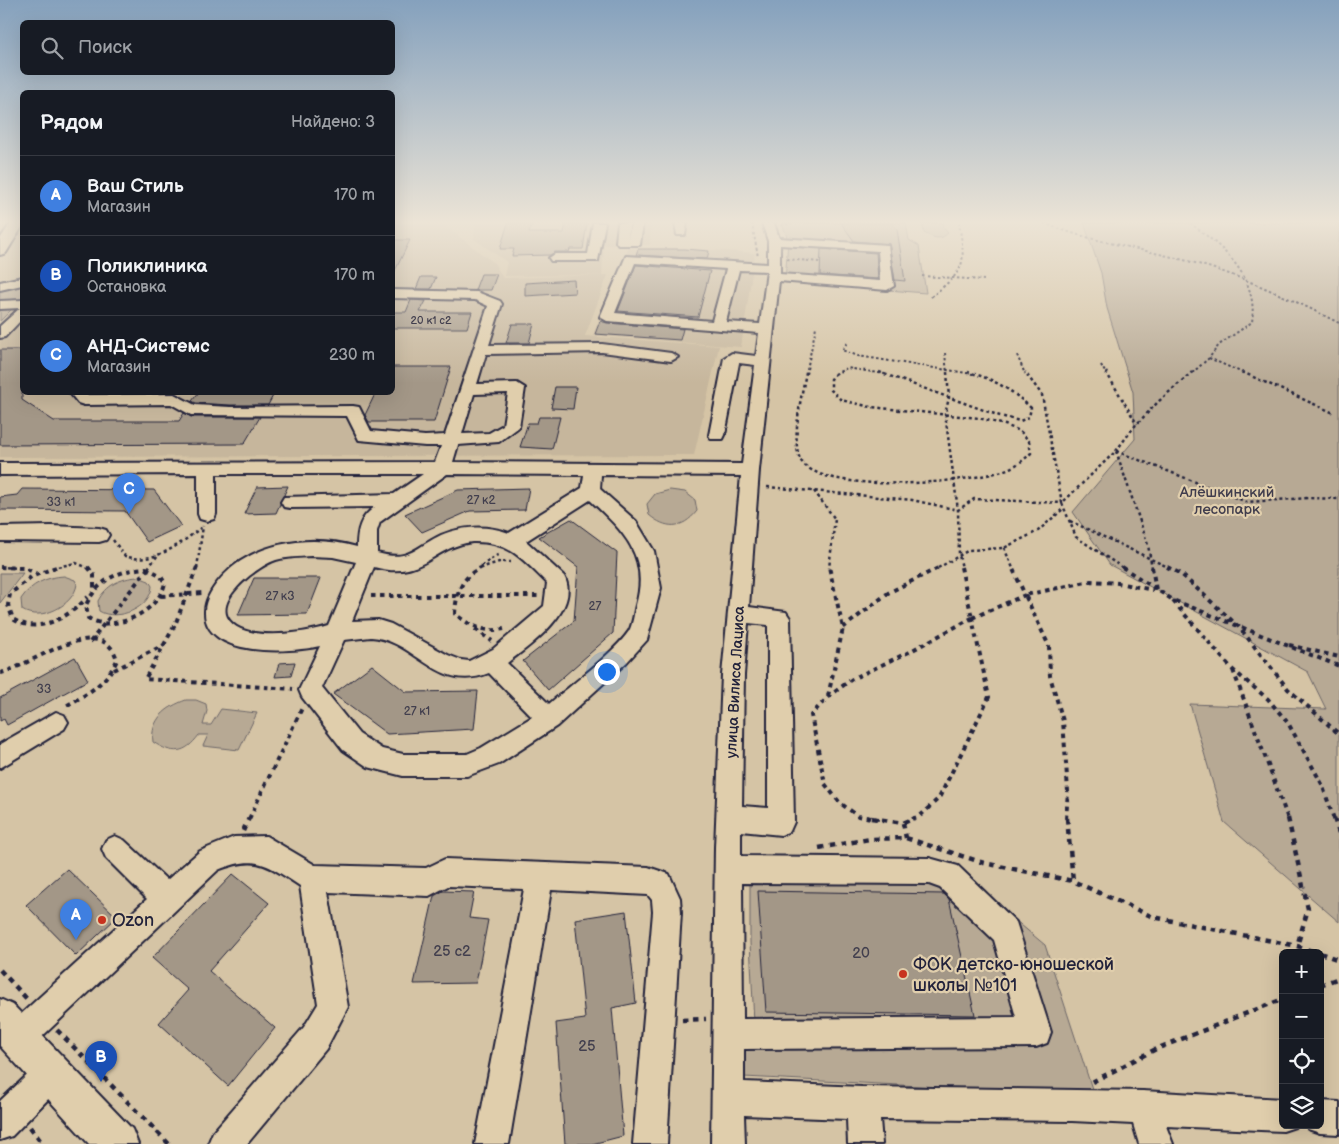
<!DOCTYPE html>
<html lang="ru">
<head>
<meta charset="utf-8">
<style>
	body { margin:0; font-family:"Balsamiq Sans",sans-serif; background:#20242c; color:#f1f3f6 }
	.controls { position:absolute; right:15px; bottom:15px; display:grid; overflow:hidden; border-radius:8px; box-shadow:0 5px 20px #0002 }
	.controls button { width:45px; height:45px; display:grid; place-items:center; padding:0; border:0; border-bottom:1px solid #363941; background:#171b24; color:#f1f3f6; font:25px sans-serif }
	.you { position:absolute; left:606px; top:671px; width:18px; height:18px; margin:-12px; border:4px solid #fff; border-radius:50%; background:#1a73e8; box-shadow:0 0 0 8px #1a73e833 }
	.badge { display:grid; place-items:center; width:32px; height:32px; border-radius:50%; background:#c8321e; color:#fff; font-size:16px; font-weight:700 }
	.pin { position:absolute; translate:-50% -41px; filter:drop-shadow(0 1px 2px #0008) }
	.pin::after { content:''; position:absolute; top:26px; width:18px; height:15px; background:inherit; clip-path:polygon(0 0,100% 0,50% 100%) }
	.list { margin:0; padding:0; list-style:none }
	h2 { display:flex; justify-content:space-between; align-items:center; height:65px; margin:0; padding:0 20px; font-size:21px }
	h2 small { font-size:16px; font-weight:400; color:#9ea1a6 }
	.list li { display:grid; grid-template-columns:32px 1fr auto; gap:15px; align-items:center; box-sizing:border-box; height:80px; padding:0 20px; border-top:1px solid #363941 }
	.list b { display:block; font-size:19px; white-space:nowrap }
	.list p { margin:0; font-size:16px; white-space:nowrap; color:#9ea1a6 }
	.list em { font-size:16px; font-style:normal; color:#9ea1a6 }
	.icon { flex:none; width:28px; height:28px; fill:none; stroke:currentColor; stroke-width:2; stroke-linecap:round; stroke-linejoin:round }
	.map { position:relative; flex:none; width:1339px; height:1144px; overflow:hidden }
	.search { position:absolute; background:#171b24; box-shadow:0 5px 20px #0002; left:20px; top:20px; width:375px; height:55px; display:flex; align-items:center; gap:12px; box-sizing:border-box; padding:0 18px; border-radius:8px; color:#9ea1a6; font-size:19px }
	.panel { position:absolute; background:#171b24; box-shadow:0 5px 20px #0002; left:20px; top:90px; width:375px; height:305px; border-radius:8px }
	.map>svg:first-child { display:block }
	.built { fill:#c6b69c }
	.green { fill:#b7a994; stroke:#6c6668 }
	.building { fill:#a39787; stroke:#22223b }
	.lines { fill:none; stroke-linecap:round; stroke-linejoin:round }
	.minor-casing { stroke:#22223b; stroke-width:4 }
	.major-casing { stroke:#22223b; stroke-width:4 }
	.path-far3 { stroke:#22223b; stroke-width:2; stroke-dasharray:2.5 2.5; stroke-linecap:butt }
	.path-far2 { stroke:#22223b; stroke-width:2.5; stroke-dasharray:3 3; stroke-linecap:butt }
	.path-far1 { stroke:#22223b; stroke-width:4; stroke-dasharray:4.5 4.5; stroke-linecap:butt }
	.path { stroke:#22223b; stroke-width:4.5; stroke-dasharray:5.5 5.5; stroke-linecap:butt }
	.minor { fill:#e0ceac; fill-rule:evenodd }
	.major { fill:#e0ceac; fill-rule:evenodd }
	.poi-dot { fill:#c8321e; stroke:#e0ceac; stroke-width:2 }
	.labels { text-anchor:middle; stroke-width:4.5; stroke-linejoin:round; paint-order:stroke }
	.far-number-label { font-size:11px; fill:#423f4e }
	.number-label { font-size:12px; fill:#423f4e }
	.park-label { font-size:15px; fill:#403d4d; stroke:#e0ceac }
	.street-label { font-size:15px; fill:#22223b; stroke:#e0ceac }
	.near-number-label { font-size:15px; fill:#423f4e }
	.near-poi-label { font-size:18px; fill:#22223b; stroke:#e0ceac; text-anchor:start }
</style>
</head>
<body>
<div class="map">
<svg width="1339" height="1144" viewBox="0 0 1339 1144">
	<rect width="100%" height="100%" fill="#d5c4a5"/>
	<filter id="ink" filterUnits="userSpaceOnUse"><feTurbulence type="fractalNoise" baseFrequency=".02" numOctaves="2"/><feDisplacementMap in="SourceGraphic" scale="10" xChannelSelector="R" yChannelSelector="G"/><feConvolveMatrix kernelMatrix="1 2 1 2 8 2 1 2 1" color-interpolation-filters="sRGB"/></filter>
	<g filter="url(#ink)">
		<!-- built -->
		<path class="built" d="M393 223H441L494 263 503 278 608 275 585 336 719 346 694 455 0 457V321L22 299V392H392Z
			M475 223H651L650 245H604L602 275 504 276 507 262 474 239Z
			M628 248H683L755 253 741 347 593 335Z"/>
		<!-- green -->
		<path class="green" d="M782 223H906L909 240 919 246 926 293 785 282 788 240Z
			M922 223H944L942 226 948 233C940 241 934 238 924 233Z
			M1084 223H1339V922L1224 822 1190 704 1326 709 1308 672 1110 565 1073 512 1135 439 1133 392 1107 308 1101 273Z
			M22 284V299L0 321V289Z
			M670 490 685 492 695 500 697 511C682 530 666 529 649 515L647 504 655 494Z
			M0 573H23L0 603Z
			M64 576 75 580 77 584C74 606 40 622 22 610L21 599C31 584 46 577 64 576Z
			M138 577 149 581 152 586C151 608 117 622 99 611L98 601C106 585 121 578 138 577Z
			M186 700H196L206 704 207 711 203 725H211L221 709 257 713 239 750 203 746 208 735H199C185 754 173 755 153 742 150 720 166 707 186 700Z
			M750 856 944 861 1045 945 1094 1095 744 1077 742 1041 754 1023 750 942Z"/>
		<!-- building -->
		<path class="building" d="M508 223H532L529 233H564L566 223H587L583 249H570L569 252H555L550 255 512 256 514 249H500Z
			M841 223H892L897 229 905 281 895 280 889 244 854 241Z
			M392 240H410L392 277Z
			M638 249H685L709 251 707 259 636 255Z
			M821 249 876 253 878 279 820 275Z
			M636 265 710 271 698 317 618 311Z
			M481 274H497L491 290H475Z
			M421 277H436L431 289H416Z
			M574 280 575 293 525 296V283Z
			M411 300 426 301 420 312H472L467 328H392V312H406Z
			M600 321 607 323 683 329 680 340 595 334Z
			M512 324H534L529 343H506Z
			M0 350H22V400L54 421H179L184 413 191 417H260L244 444 0 445Z
			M392 367H451L434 422H369L365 415 376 392H392Z
			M555 387H576L573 409 551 408Z
			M199 392H275L268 405H230L196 403 192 401Z
			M539 417H560L552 449 520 447 528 423H537Z
			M288 486 276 513 244 514 257 487Z
			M529 488 525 510 470 511 422 532 405 514 458 490Z
			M22 489 154 490 181 526 147 542 125 511 0 510V497L17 495Z
			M571 519 617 553 613 633 548 690 523 661 574 621 578 567 539 537Z
			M254 578H321L307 614 238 615Z
			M75 657 88 680 7 725 4 719 0 721V698Z
			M295 662 291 676 275 677 279 663Z
			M372 665 406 692 478 691 474 729 387 734 333 694Z
			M67 869 117 917 76 956 26 905Z
			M233 874 269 903 209 971 275 1028 228 1086 159 1023 188 990 152 958Z
			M443 891 474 892 469 918 488 920 476 983 414 984 434 896Z
			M758 891 944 894 949 899 975 1015 766 1012Z
			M626 911 636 1003 612 1008 623 1136 592 1144H565L556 1023 585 1019 575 919Z"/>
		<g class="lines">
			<defs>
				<path id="minor" d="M593 223H605L598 261H551L549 258 555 254H588Z
					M618 223H630L628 238 631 223H643L640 245H618L616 242Z
					M675 223H687L685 235H677Z
					M762 223H774L779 238 888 245 894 286 887 290 779 281 759 470 749 607 786 612 790 618 794 822 790 831 781 835 741 831V856L929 858 958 866 1016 922 1051 1032 1047 1043 1036 1047 744 1049V1082L862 1087 1143 1091 1283 1099V1125L1295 1127 1283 1131 1166 1126 1173 1144H1139L1133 1124 1072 1121 880 1119 882 1144H848L847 1119 744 1115 745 1144H711L715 847 722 675 741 476 601 475 600 489 636 521 654 551 661 588 647 640 627 662 557 726 499 764 467 776H403L368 767 343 750 302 697 299 690 320 646C291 653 203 658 205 611 205 599 214 586 222 577 255 541 312 534 357 547 357 530 360 517 375 507L290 508 284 507 281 502 284 497 394 494 423 474H216V514L214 519 207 521 200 519 198 514V474L0 475V463L435 462 441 446H425L359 440 347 416 191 415 171 404 84 405 78 403 69 392H86L88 395 174 394 195 405 230 407 353 406 359 407 371 431 425 436 445 435 488 306 475 300 392 298V290L477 292 500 301 502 304 489 345 602 344 671 353 678 357 671 361 602 352 486 354 477 384 517 383 525 388 519 427 499 442 458 445 453 462 742 464 755 365 739 363 725 435 723 439H711L709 435 724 358 732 353 756 356 759 333 607 321 600 317 626 256 768 264V241ZM780 245 878 251 880 281 780 274ZM635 263 726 269 712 321 615 313ZM739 270 767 271 760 324 726 322ZM508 393 503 425 489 433 462 434 474 394ZM447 474 584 475 582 488 509 533C487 525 462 526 441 535 414 548 410 562 377 553V531L380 522ZM590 500C623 531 650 556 636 605 634 613 633 624 629 631 614 653 571 685 549 704L507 663C530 646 582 609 564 576L526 541ZM472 542C510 541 522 559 547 583L544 606 493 649 469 661 461 660 448 655 391 624 378 620 352 621 374 567C424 581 431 547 472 542ZM311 556 333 557 356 562 329 626C306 633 241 644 227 617 217 596 260 565 276 560 287 557 299 557 311 556ZM748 623 768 625V808L742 806 744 675ZM371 637C416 640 437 694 489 673L532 717 481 748 467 754H403L382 749 359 734 322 688 344 640ZM742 883 929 884 940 888 994 940 1016 1017 743 1019Z
					M22 277V285L0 290V282Z
					M22 300V319L5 337 0 338V326L20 308 0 309V301Z
					M51 526 99 528 106 530 109 535 106 540 99 542 0 541V527Z
					M56 712 64 715 68 722 64 729 0 768V744Z
					M115 836 124 840 167 880 200 851 234 837 266 836 315 865 426 868 445 859 648 867 669 874 680 898 681 912 667 1144H633L653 912 652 900 648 895 551 890 509 1144H475L524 889 448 886 429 896 328 892 348 1007 326 1049 247 1144H208L213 1132 304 1027 318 1004 300 886C267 865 258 854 218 870L30 1048 19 1052 8 1048 4 1037 8 1026 147 899 106 858 102 849 106 840Z
					M52 1057 63 1062 68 1073 63 1084 12 1136 0 1140V1101L41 1062Z
					M1320 1101 1339 1102V1134L1320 1133 1308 1129 1307 1125H1320Z"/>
				<path id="major" d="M11 223H22V227L6 253 0 255V239Z
					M0 999 13 1005 132 1129 138 1144H89L0 1046Z"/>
			</defs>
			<!-- minor casing -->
			<use href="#minor" class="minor-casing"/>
			<!-- major casing -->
			<use href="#major" class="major-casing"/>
			<!-- path-far3 -->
			<path class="path-far3" d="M752 223 758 257
				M1044 223C1088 241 1134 247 1180 259 1236 273 1288 297 1339 323
				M1190 223C1224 248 1258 276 1252 322L1219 345 1209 358 1191 374
				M781 225 792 223
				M787 259 820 262
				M922 276 984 280
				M931 297C966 268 966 268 959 223
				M847 343 842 350 858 356 973 374
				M945 353 947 374
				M1017 355 1025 374
				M1209 358 1245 374
				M1101 365 1106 374
				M806 374 816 327
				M835 374 847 368 885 374"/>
			<!-- path-far2 -->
			<path class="path-far2" d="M806 372C802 394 791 439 800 459 818 496 969 483 1002 471 1014 467 1022 462 1031 453L1029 441 1020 431 1005 425 979 418 871 407 841 400 831 390V379L836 372
				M879 372 1000 416 1020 421 1029 417 1031 408C1012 390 994 379 968 372
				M947 372 949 398 945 414 958 510 959 555 962 568
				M1106 372 1137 424
				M1242 372 1334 413
				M1116 451 1247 502 1308 498 1339 499
				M1116 451 1148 545 1152 568
				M767 487 912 500 958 510 974 499 1062 503 1042 395 1025 372
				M814 491 835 519 829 568
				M1070 521 1170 568
				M113 540 125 556C153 566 182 543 203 526
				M1004 548 1013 568
				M481 566 499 554
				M0 567 20 568
				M52 568 76 563 89 568
				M148 568 158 555
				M197 568 203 526
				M480 568 499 562H511
				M938 568 969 550 1004 548 1038 531 1064 508
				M1123 568 1076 537 1062 503 1116 451 1134 427 1159 401 1192 372"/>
			<!-- path-far1 -->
			<path class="path-far1" d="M0 567 24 568 36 573
				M56 567 31 577 10 594 8 605 13 619C38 636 70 616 88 597
				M88 567 94 575V590
				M197 567 175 625 145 679 293 689
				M483 567C462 575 456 593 455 614 470 626 485 633 504 629
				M961 567 972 618
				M1122 567 1173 600 1339 666
				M1152 567 1156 590
				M1167 567 1181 574 1239 627 1288 689 1339 734
				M146 568 160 575 165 583C159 612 113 634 88 618L86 605C98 580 119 570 146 568Z
				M161 596 203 593
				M371 596H539
				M1173 601 1233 670 1268 699 1288 723 1322 784 1334 819
				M972 618 1025 595 1012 567
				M843 628 888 593 940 567
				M475 629 492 641
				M90 642 149 567
				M1289 645 1339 657
				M114 670 164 645
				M1233 670 1288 819
				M0 673C24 670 103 608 117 660 106 684 86 695 64 707
				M828 696 843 628 829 567
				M249 819 302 708
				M879 819 858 816 840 803 825 784 811 715 828 697 852 679 907 653 972 618
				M912 819 920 816 939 798 989 697 972 618
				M1066 819 1068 791 1063 721 1050 676 1049 646 1025 595 1091 581 1118 583 1153 590"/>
			<!-- path -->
			<path class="path" d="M871 818 903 823 915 818
				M1067 818 1073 881
				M1288 818 1308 909 1297 946
				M1334 818 1339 833
				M903 823 906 838
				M243 831 249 818
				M819 848 870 839 906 838 984 863 1073 881 1153 917 1297 946 1318 953
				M1320 953 1339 960
				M0 970 27 999
				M1320 985 1339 978
				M682 1020 706 1019
				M57 1030 169 1144
				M1092 1082 1156 1049 1283 999
				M30 1127 43 1144"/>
			<!-- minor -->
			<use href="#minor" class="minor"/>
			<!-- major -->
			<use href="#major" class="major"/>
		</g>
	</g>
	<!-- sky -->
	<linearGradient id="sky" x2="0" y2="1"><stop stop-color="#85a1bd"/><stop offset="0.58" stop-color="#ece4d6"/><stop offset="1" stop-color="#ece4d6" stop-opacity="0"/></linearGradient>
	<rect width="1339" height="383" fill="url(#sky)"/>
	<!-- markers -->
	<g class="poi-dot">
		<circle cx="102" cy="920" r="5"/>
		<circle cx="903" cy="974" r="5"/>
	</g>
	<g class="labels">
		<!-- far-number labels -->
		<g class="far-number-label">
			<text x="431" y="324">20 к1 с2</text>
		</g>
		<!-- number labels -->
		<g class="number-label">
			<text x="481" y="504">27 к2</text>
			<text x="61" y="506">33 к1</text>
			<text x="280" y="600">27 к3</text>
			<text x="595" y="610">27</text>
			<text x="44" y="693">33</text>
			<text x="417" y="715">27 к1</text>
		</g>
		<!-- park labels -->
		<g class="park-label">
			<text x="1227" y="497">Алёшкинский<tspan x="1227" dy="17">лесопарк</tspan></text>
		</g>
		<!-- street labels -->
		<g class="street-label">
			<text transform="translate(735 682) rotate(-87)" y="5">улица Вилиса Лациса</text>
		</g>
		<!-- near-number labels -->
		<g class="near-number-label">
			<text x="452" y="956">25 с2</text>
			<text x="861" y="958">20</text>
			<text x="587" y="1051">25</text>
		</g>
		<!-- near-poi labels -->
		<g class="near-poi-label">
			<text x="112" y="926">Ozon</text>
			<text x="913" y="970">ФОК детско-юношеской<tspan x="913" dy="21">школы №101</tspan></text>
		</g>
	</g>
</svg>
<div class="controls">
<button>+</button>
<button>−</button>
<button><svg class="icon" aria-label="locate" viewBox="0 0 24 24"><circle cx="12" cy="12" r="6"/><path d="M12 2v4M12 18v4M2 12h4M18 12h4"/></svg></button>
<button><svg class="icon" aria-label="layers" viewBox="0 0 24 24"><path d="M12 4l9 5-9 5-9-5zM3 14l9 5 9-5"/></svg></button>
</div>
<div class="you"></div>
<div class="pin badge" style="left:76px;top:940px;background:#3f7fe0">A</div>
<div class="pin badge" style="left:101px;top:1082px;background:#1a4fb4">B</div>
<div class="pin badge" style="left:129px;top:514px;background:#3f7fe0">C</div>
<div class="search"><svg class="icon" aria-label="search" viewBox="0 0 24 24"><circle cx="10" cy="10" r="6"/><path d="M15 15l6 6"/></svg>Поиск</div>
<section class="panel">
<h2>Рядом<small>Найдено: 3</small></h2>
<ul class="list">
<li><span class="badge" style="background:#3f7fe0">A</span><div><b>Ваш Стиль</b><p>Магазин</p></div><em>170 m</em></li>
<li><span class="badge" style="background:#1a4fb4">B</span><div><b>Поликлиника</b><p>Остановка</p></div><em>170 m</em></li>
<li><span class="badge" style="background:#3f7fe0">C</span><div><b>АНД-Системс</b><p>Магазин</p></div><em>230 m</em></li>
</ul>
</section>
</div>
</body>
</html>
